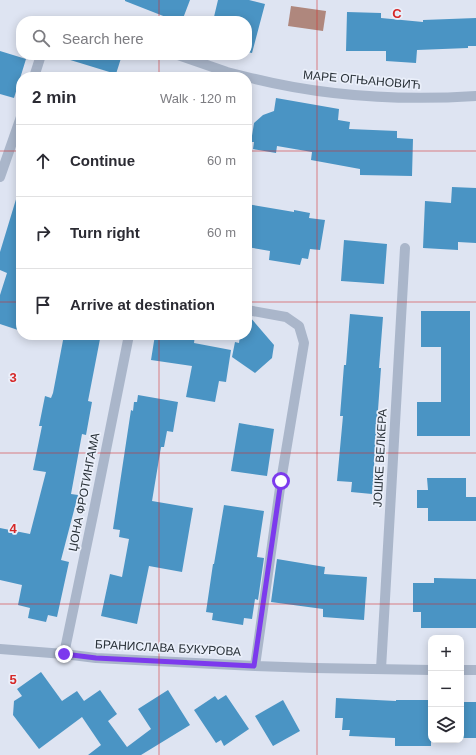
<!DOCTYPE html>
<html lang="en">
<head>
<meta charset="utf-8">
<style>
	body { margin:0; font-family:Helvetica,sans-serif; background:#f7f7f7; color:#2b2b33 }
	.controls { position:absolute; right:12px; bottom:12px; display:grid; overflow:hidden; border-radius:8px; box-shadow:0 2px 10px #0003 }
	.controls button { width:36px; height:36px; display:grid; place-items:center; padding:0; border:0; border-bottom:1px solid #e1e1e2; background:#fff; color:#2b2b33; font:20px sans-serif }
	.stop { position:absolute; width:12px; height:12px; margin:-9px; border:3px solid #7c3aed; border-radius:50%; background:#fff }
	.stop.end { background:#7c3aed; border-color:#fff; box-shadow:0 1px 4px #0008 }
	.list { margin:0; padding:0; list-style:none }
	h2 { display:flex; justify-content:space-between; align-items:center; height:52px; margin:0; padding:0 16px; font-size:17px }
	h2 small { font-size:13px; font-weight:400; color:#7c7c81 }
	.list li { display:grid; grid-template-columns:26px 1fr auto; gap:12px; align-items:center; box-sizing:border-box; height:72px; padding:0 16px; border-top:1px solid #e1e1e2 }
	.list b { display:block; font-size:15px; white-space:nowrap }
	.list em { font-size:13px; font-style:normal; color:#7c7c81 }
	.icon { flex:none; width:22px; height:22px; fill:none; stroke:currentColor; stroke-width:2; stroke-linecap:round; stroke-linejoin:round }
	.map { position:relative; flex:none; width:476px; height:755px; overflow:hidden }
	.search { position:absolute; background:#fff; box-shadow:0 2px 10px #0003; left:16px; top:16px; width:236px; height:44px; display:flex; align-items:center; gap:10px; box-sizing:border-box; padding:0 14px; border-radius:16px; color:#7c7c81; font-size:15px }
	.panel { position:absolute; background:#fff; box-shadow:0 2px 10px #0003; left:16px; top:72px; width:236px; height:268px; border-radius:16px }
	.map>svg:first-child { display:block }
	.water { fill:#af877d }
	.building { fill:#4a94c4 }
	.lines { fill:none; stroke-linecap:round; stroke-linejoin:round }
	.street { stroke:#aab6ca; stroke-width:10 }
	.route { stroke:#7c3aed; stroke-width:5 }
	.grid { fill:none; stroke:#d62828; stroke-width:1; stroke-opacity:0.55 }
	.labels { text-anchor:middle; stroke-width:3.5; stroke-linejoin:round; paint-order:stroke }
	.street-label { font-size:12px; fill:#293138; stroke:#eaeffa }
	.grid-label { font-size:13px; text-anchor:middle; font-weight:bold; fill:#d62828; stroke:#eaeffa; stroke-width:3.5; stroke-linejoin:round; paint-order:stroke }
</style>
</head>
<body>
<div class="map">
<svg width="476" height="755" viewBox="0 0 476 755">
	<rect width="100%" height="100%" fill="#dee4f2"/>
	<!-- water -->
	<path class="water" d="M291 6 326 11 323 31 288 26Z"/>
	<!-- building -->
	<path class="building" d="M125 0H190L182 21H176L125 1Z
		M218 0H249L265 4 252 53 247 52V21H213Z
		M347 12 381 13V18L423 22V20L476 18V46H468V48L417 50 416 63 386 61V51H346Z
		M0 51 26 59 14 98 0 94Z
		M68 55H122L116 74 67 59Z
		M276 98 339 109 338 120 350 122 349 129 397 131V138L413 139 412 176 360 175V169L311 160 312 152 277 146 276 153 253 149 254 142H251L254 123 263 115 274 111Z
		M452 187 476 188V243L458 242V250L423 248 425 201 451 203Z
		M17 196 21 197V331L0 324V295L7 273 0 270V252Z
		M247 204 294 212V210L310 213 309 218 325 220 320 250 310 249 308 259 302 258 300 265 269 260 270 251 247 247Z
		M344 240 387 244 384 284 341 281Z
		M421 311H470V436H417V402H441V347H421Z
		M350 314 383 317 379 368H381L372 494 351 492 352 482 337 481 343 416H340L344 365H346Z
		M247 317H250L274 345 272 358 255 373 232 357 235 342 239 343 240 335H247Z
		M64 335H81L100 339 88 401 92 402 86 435 82 434 71 494 78 495 61 560 69 562 57 617 48 615 46 622 28 618 30 608 18 605 22 585 0 580V528L30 534 46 472 33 470 42 426H39L45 396 51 398 53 393Z
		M155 335H195L194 343 231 350 226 382 219 381 215 402 186 397 192 366 151 360Z
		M138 395 178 402 173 432 167 431 164 447H161L152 501 193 508 182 572 149 566 137 624 101 616 110 574 122 577 129 539 119 537 120 530 113 529 131 410 133 411 134 402H137Z
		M239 423 274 429 267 476 231 471Z
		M427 478H466V497H476V521H428V508H417V490H428Z
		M224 505 264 511 257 557 264 558 258 600 255 599 252 619 244 618 243 625 212 620 213 613 206 612 213 564H214Z
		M277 559 325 567 324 574 367 577 364 620 323 617V609L271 602Z
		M434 578 476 579V628H421V612H413V583H434Z
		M41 672 62 701 77 691 84 701 100 690 117 714 108 721 127 747 151 729 138 709 168 690 190 725 141 755H88L101 745 82 717 39 749 13 715 14 701 22 696 17 689Z
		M226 695 249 729 224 746 221 740 216 743 194 710 215 696 218 700Z
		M336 698 396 701V700H431V746H395V738L349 736 350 730H342L343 718H335Z
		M283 700 300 731 273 746 255 716Z
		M461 702H476V738H461Z"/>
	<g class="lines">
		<!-- street -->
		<path class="street" d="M178 55 227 72 247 77
			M34 77 41 55
			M247 77C321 96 400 101 476 96
			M0 177 21 117
			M247 310 286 317 299 326 304 343 281 481 255 666
			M0 649 64 654 96 658 255 666 315 668 431 670
			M64 654 94 510 129 335
			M381 669 405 248
			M461 670H476"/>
	</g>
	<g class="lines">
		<!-- route -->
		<path class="route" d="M64 654 96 658 254 666 281 481"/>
	</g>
	<!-- grid -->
	<path class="grid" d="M159 0V21M317 0V755M159 55V77M0 151H21M247 151H476M0 302H21M247 302H476M159 335V755M0 453H476M0 604H476"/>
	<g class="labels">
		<!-- street labels -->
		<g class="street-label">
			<text transform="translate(362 80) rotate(5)" y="4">МАРЕ ОГЊАНОВИЋ</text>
			<text transform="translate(380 458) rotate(-87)" y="4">ЈОШКЕ ВЕЛКЕРА</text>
			<text transform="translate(84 492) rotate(-79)" y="4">ЏОНА ФРОТИНГАМА</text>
			<text transform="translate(168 648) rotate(3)" y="4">БРАНИСЛАВА БУКУРОВА</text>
		</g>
	</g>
	<g class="grid-label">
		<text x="397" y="18">C</text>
		<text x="13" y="382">3</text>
		<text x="13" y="533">4</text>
		<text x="13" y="684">5</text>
	</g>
</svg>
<div class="controls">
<button>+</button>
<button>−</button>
<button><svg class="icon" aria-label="layers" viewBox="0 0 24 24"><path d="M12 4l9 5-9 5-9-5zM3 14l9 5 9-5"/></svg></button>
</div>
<div class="stop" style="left:281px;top:481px"></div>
<div class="stop end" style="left:64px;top:654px"></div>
<div class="search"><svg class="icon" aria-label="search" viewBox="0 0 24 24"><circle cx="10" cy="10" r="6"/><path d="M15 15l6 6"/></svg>Search here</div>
<section class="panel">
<h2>2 min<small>Walk · 120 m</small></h2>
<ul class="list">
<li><svg class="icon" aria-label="ahead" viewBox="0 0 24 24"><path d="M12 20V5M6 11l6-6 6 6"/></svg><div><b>Continue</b></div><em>60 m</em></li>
<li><svg class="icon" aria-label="right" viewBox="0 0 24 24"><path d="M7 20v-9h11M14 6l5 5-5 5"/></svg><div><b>Turn right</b></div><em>60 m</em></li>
<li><svg class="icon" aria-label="arrive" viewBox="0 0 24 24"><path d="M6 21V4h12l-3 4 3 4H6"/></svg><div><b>Arrive at destination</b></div></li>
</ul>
</section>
</div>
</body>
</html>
